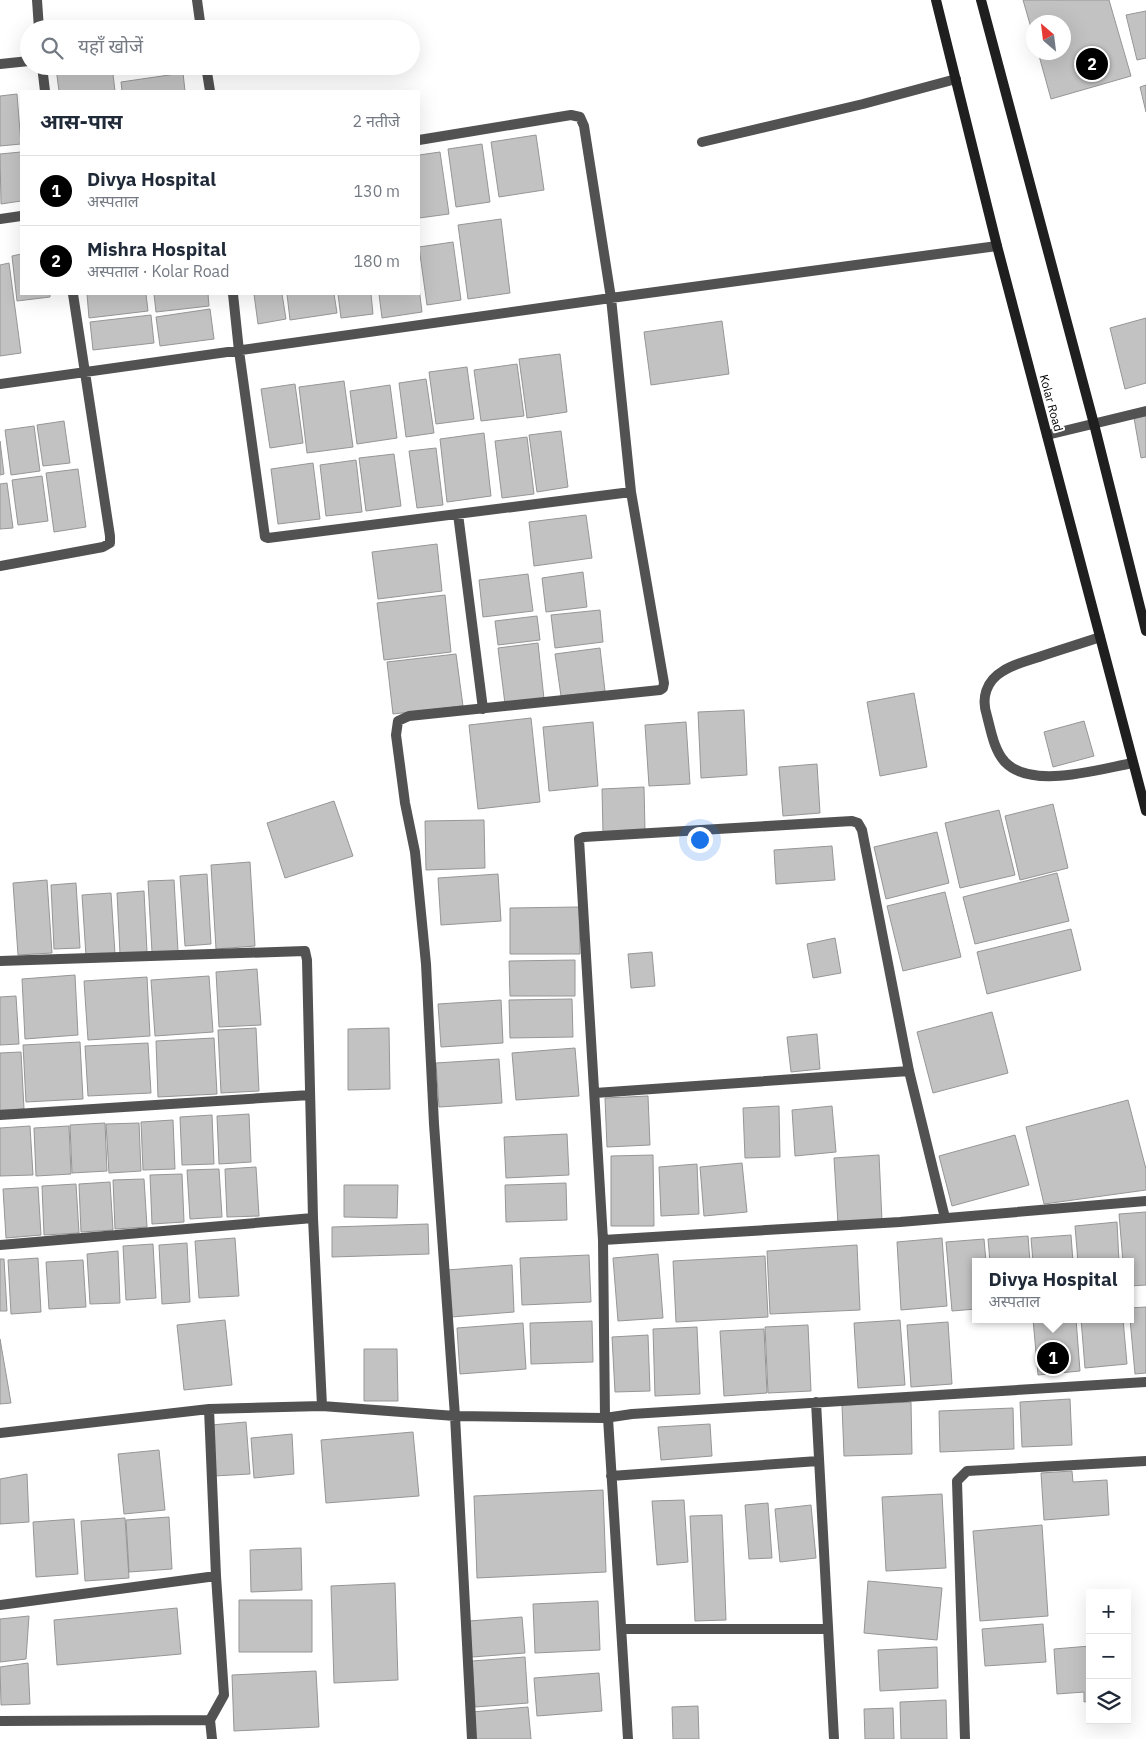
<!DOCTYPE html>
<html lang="hi">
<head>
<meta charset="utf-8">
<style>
	body { margin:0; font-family:"IBM Plex Sans","Noto Sans Devanagari",sans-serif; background:#f2f2f3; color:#1f2937 }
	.controls { position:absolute; right:15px; bottom:15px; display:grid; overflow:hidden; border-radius:0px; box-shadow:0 5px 20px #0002 }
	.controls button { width:45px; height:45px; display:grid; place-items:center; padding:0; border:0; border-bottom:1px solid #e0e1e3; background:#fff; color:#1f2937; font:25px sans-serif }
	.compass { position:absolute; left:1026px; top:15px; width:45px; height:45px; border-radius:50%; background:#fff; box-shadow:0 5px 20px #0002; rotate:332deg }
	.you { position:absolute; left:699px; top:839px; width:18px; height:18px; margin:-12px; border:4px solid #fff; border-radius:50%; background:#1a73e8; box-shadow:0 0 0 8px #1a73e833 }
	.badge { display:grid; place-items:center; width:32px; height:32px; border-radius:50%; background:#000; color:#fff; font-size:16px; font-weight:700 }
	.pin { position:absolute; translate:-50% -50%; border:2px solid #fff; box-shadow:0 1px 5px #0006 }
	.popup { position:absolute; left:972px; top:1258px; width:162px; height:65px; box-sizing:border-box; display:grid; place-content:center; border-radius:0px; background:#fff; filter:drop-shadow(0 1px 4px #0005); font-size:16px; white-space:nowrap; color:#747a83 }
	.popup b { font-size:19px; color:#1f2937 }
	.popup::after { content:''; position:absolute; left:50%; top:100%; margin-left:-10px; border:10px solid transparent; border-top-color:#fff }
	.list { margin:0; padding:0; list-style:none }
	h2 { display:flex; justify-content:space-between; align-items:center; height:65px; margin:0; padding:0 20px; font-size:21px }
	h2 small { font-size:16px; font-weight:400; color:#747a83 }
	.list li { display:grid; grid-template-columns:32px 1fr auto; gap:15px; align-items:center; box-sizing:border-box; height:70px; padding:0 20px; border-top:1px solid #e0e1e3 }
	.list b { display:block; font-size:19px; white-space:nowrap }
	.list p { margin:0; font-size:16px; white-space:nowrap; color:#747a83 }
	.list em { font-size:16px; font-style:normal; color:#747a83 }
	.icon { flex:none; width:28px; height:28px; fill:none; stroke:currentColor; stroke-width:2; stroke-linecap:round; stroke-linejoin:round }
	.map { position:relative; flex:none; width:1146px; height:1739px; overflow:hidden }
	.search { position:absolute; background:#fff; box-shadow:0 5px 20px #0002; left:20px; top:20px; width:400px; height:55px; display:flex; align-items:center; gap:12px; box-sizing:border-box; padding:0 18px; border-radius:28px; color:#747a83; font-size:19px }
	.panel { position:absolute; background:#fff; box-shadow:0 5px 20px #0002; left:20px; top:90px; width:400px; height:205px; border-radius:0px }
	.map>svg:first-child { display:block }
	.building { fill:#c2c2c2; stroke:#969696 }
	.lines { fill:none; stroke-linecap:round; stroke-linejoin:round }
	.service { stroke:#525252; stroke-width:10 }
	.minor { stroke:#525252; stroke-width:10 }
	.secondary { stroke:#1f1f1f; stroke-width:10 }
	.labels { text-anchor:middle; stroke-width:4; stroke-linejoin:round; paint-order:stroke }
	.street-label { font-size:12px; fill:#000; stroke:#fff }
</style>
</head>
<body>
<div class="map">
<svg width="1146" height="1739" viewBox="0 0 1146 1739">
	<rect width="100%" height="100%" fill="#fff"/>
	<!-- building -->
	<path class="building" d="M1023 0H1109L1131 76 1051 99 1038 52H1064V22H1034V38Z
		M1146 11V58L1137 60 1126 15Z
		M77 66H112L115 91H59L56 68Z
		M117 66H175L118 74Z
		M183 73 185 91H122L121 82Z
		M1146 85V112L1140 87Z
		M17 94 21 144 0 146V96Z
		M536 135 544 190 499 197 491 142Z
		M482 144 490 202 456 207 448 149Z
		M21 152V201L1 204 0 154Z
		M440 152 449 214 419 218V155Z
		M501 219 510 293 468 299 458 225Z
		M453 242 461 300 427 305 419 247Z
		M21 254V294H50V297L17 301 12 256Z
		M9 263 21 353 0 356V265Z
		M419 288 422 312 382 318 379 294H419Z
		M87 294H146L148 311 89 318Z
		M154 294H208L209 306 156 312Z
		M254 294H282L286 319 258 324Z
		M287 294H334L337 313 290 320Z
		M338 294H371L373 314 341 318Z
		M210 309 214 339 160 346 156 317Z
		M151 315 154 343 93 350 90 322Z
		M1146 318V383L1125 389 1110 328Z
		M722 321 729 374 651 385 644 332Z
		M560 354 567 412 527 418 519 359Z
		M517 364 524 416 481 421 474 370Z
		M467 367 474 419 436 424 429 372Z
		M426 379 434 433 406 437 399 383Z
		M344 381 353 447 307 453 299 387Z
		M295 384 303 443 270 448 261 389Z
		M390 385 397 438 357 444 350 391Z
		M1146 416V457L1141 458 1134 418Z
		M64 421 70 463 43 466 37 425Z
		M34 426 40 471 11 475 5 430Z
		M561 431 568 487 537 492 529 435Z
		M484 433 491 496 447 502 440 439Z
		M527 437 534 494 502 498 495 441Z
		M0 441 4 474 0 475Z
		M436 448 443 505 417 508 409 451Z
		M394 454 401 506 366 511 359 458Z
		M356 460 362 512 326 516 320 465Z
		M313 463 320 519 278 524 271 469Z
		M78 469 86 527 54 532 46 473Z
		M42 476 48 521 18 525 12 480Z
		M7 483 13 528 0 529V484Z
		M586 515 592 558 534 566 529 522Z
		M437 544 442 591 378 599 372 552Z
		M583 572 587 607 546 612 542 578Z
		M528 574 533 611 483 617 479 580Z
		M445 595 451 652 384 660 377 603Z
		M600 610 603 642 555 648 551 615Z
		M537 616 540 640 498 645 495 621Z
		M538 643 544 699 505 704 498 648Z
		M600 648 605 691 561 696 555 654Z
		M456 654 463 706 393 714 387 662Z
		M914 693 927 767 880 776 867 702Z
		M744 710 747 775 701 778 698 712Z
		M531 718 540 802 478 809 469 725Z
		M1084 721 1094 756 1053 767 1044 732Z
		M593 722 598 786 549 791 543 727Z
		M686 722 690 784 649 786 645 725Z
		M817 764 820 813 783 816 779 767Z
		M644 787 645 831 603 833 602 789Z
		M334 801 353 856 285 878 267 823Z
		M1053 804 1068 868 1020 880 1005 816Z
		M999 810 1015 875 960 888 945 823Z
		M484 820 485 868 426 870 425 821Z
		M937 832 949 883 886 899 874 847Z
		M832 846 835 880 776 884 774 850Z
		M250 862 255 946 216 949 211 865Z
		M1057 873 1069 921 975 944 963 897Z
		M207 874 211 944 185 946 180 876Z
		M498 874 501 921 441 925 438 878Z
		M47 880 52 953 18 955 13 883Z
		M174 880 178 951 152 952 148 881Z
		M76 883 80 948 54 949 51 885Z
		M144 891 147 952 120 954 117 893Z
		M945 892 961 957 903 971 887 906Z
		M111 893 115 954 86 956 82 895Z
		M579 907 580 954H510V908Z
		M1071 929 1081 970 987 994 977 952Z
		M835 938 841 973 813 978 807 944Z
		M652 952 655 986 631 988 628 954Z
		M575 960V996H510L509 961Z
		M257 969 261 1025 219 1027 216 972Z
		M75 975 78 1035 25 1039 22 979Z
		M209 976 213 1032 155 1036 151 980Z
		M147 977 150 1036 88 1040 84 981Z
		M16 996 19 1044 0 1045V997Z
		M572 999 573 1037 510 1038 509 1000Z
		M501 1000 503 1043 441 1047 438 1004Z
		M992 1012 1008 1073 933 1093 917 1032Z
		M256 1028 259 1091 221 1093 218 1030Z
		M389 1028 390 1089 348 1090V1029Z
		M817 1034 820 1069 791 1072 787 1037Z
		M214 1038 217 1094 158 1097 156 1041Z
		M80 1042 83 1099 26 1102 23 1045Z
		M148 1043 151 1093 88 1096 85 1046Z
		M575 1048 579 1096 516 1100 512 1053Z
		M21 1052 24 1109 0 1110V1053Z
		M499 1059 502 1103 439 1107 436 1063Z
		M648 1096 650 1145 607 1147 605 1098Z
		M1128 1100 1146 1169V1190L1044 1204 1026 1127Z
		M779 1106 780 1157 745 1158 743 1108Z
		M832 1106 836 1152 795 1156 792 1110Z
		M249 1114 251 1162 219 1164 217 1116Z
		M212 1115 214 1164 182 1165 180 1117Z
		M173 1120 175 1169 143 1170 141 1122Z
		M105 1123 107 1171 72 1173 70 1125Z
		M139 1123 141 1171 109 1173 106 1124Z
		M30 1126 33 1175 0 1176V1128Z
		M69 1126 71 1174 36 1176 34 1128Z
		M567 1134 569 1175 506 1178 504 1137Z
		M1015 1135 1029 1185 952 1206 939 1156Z
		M653 1155 654 1226H611V1156Z
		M879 1155 882 1221 838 1224 834 1158Z
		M742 1163 747 1212 704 1216 700 1167Z
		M697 1164 699 1214 661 1216 659 1167Z
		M256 1167 259 1216 227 1217 225 1169Z
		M219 1169 222 1217 190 1219 187 1170Z
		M182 1174 184 1222 152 1224 150 1175Z
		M144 1179 147 1227 115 1229 113 1180Z
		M110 1182 113 1230 81 1232 79 1184Z
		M566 1183 567 1220 506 1222 505 1185Z
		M76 1184 79 1233 44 1235 42 1186Z
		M344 1185H398L397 1218 344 1217Z
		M38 1187 41 1235 6 1238 3 1189Z
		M1146 1212V1285L1130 1286V1262H1123L1119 1214Z
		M1117 1222 1119 1262H1078L1075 1226Z
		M428 1224 429 1254 332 1257V1227Z
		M1071 1235 1073 1262H1033L1031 1238Z
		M1028 1236 1030 1262H990L988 1239Z
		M235 1238 239 1296 199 1298 195 1241Z
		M942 1238 947 1306 901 1310 897 1242Z
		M984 1239 986 1262H976V1309L952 1311 946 1242Z
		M187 1243 190 1302 162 1304 159 1245Z
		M153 1244 156 1298 126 1300 123 1246Z
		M857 1245 860 1310 770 1314 767 1251Z
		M118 1251 120 1303 90 1304 87 1254Z
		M658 1254 663 1318 618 1321 613 1258Z
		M589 1255 591 1302 522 1305 520 1258Z
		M765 1256 768 1317 676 1322 673 1261Z
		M38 1258 41 1312 11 1314 8 1260Z
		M0 1259H4L7 1311H0Z
		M83 1260 86 1307 49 1309 46 1262Z
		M512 1265 514 1312 451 1317 447 1270Z
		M1146 1307V1373L1135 1374 1130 1319V1308Z
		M1033 1319H1076L1080 1371 1038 1375Z
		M1081 1319H1123L1127 1364 1085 1368Z
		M225 1320 232 1385 184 1390 177 1325Z
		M900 1320 905 1385 858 1388 854 1323Z
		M592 1321 593 1362 531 1364 530 1323Z
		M948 1322 952 1384 911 1387 907 1325Z
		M523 1323 526 1369 460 1374 457 1328Z
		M808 1325 811 1391 768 1393 765 1327Z
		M697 1327 700 1394 655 1396 653 1329Z
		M764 1329 767 1393 724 1396 720 1331Z
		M648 1335 650 1391 615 1392 612 1337Z
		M0 1339 11 1403 0 1404Z
		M364 1349H397L398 1401H364Z
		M1070 1399 1072 1445 1022 1447 1020 1402Z
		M911 1402 912 1454 844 1456 842 1405Z
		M1013 1408 1014 1449 940 1452 939 1411Z
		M246 1422 250 1474 214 1476 211 1425Z
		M710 1424 712 1456 661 1460 658 1427Z
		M413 1432 419 1496 326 1503 321 1440Z
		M292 1434 294 1474 254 1478 251 1438Z
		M159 1450 165 1510 124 1514 118 1454Z
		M1072 1471 1073 1482 1107 1480 1109 1515 1044 1520 1041 1473Z
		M27 1474 29 1522 0 1524V1479Z
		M603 1490 606 1572 477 1578 474 1496Z
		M942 1494 946 1568 886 1571 882 1497Z
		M684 1500 688 1562 657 1565 652 1501Z
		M768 1503 772 1558 749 1559 745 1505Z
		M811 1505 816 1558 780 1562 775 1509Z
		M722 1515 726 1620 695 1621 690 1516Z
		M169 1517 172 1569 129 1572 126 1520Z
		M125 1518 129 1578 85 1581 81 1521Z
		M74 1519 78 1574 36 1577 33 1522Z
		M1042 1525 1048 1616 980 1621 973 1531Z
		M301 1548 302 1590 251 1592 250 1550Z
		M868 1581 942 1588 937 1640 864 1633Z
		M395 1583 398 1680 334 1683 331 1586Z
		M239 1600H312V1652H239Z
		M598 1601 600 1650 535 1653 533 1604Z
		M177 1608 181 1654 57 1665 54 1620Z
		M29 1616 26 1659 0 1662V1619Z
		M522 1617 525 1653 472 1657 469 1621Z
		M1043 1624 1046 1662 985 1666 982 1629Z
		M1090 1646V1701L1084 1702V1692L1057 1694 1054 1649Z
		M937 1647 938 1688 880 1691 878 1650Z
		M525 1657 528 1703 475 1707 472 1661Z
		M28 1663 30 1704 1 1705 0 1667Z
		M316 1671 319 1727 234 1731 232 1675Z
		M599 1673 602 1711 537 1716 534 1678Z
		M946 1700 947 1739H901L900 1702Z
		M698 1706 699 1739H673L672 1707Z
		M528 1707 531 1739H474L472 1712Z
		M893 1708 894 1739H865L864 1709Z"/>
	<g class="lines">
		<!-- service -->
		<path class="service" d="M702 142 863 104 956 79
			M1100 637C1080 644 1059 650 1039 657 1027 661 1014 664 1003 671 986 681 981 698 987 716 991 731 994 750 1005 762 1032 790 1099 769 1133 763"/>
		<!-- minor -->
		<path class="minor" d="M37 0 39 29
			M197 0 201 29
			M0 64 29 61
			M42 66 45 91
			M206 66 210 91
			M419 140 571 115 580 117 584 126 611 298 631 492 664 683 663 688 660 690 409 716 398 721 396 735 405 803 415 852 426 964 434 1124 455 1416 472 1739
			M0 219 21 216
			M233 294 239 351 265 537 268 538 631 492
			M0 384 611 298 997 246
			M1047 435 1146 411
			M458 514 483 709
			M0 566 103 547 110 543V536L73 294
			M0 961 305 951 307 960 313 1218 322 1406 209 1409 0 1433
			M595 1093 909 1071
			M0 1115 310 1095
			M603 1240 900 1222 1146 1201
			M0 1245 313 1218
			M816 1402 834 1739
			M322 1406 455 1416 605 1418 632 1414 1146 1382
			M209 1409 216 1576 224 1695 210 1720
			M605 1418 603 1240 579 839 584 837 852 821 858 823 862 830 909 1071 945 1218
			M608 1418 628 1739
			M611 1476 818 1461
			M0 1605 216 1576
			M622 1629H827
			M0 1721 210 1720 212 1739
			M965 1739 957 1481 967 1471 1146 1461"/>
		<!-- secondary -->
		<path class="secondary" d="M936 0 997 246 1146 811
			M981 0 1094 424 1146 631"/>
	</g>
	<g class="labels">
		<!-- street labels -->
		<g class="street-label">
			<text transform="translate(1051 403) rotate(75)" y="4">Kolar Road</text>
		</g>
	</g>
</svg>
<div class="controls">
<button>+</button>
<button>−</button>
<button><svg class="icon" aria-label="layers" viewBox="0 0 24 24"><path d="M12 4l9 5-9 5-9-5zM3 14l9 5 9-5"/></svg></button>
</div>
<svg class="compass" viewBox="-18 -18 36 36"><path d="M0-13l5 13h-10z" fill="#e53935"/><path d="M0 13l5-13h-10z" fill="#747a83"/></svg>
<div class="you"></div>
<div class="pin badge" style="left:1053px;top:1358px">1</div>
<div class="popup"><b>Divya Hospital</b>अस्पताल</div>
<div class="pin badge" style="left:1092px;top:64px">2</div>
<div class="search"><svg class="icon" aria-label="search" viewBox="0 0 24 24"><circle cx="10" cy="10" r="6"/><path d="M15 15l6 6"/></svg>यहाँ खोजें</div>
<section class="panel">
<h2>आस-पास<small>2 नतीजे</small></h2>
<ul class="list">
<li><span class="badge">1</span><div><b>Divya Hospital</b><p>अस्पताल</p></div><em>130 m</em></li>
<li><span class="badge">2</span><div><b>Mishra Hospital</b><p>अस्पताल · Kolar Road</p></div><em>180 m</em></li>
</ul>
</section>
</div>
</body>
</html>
